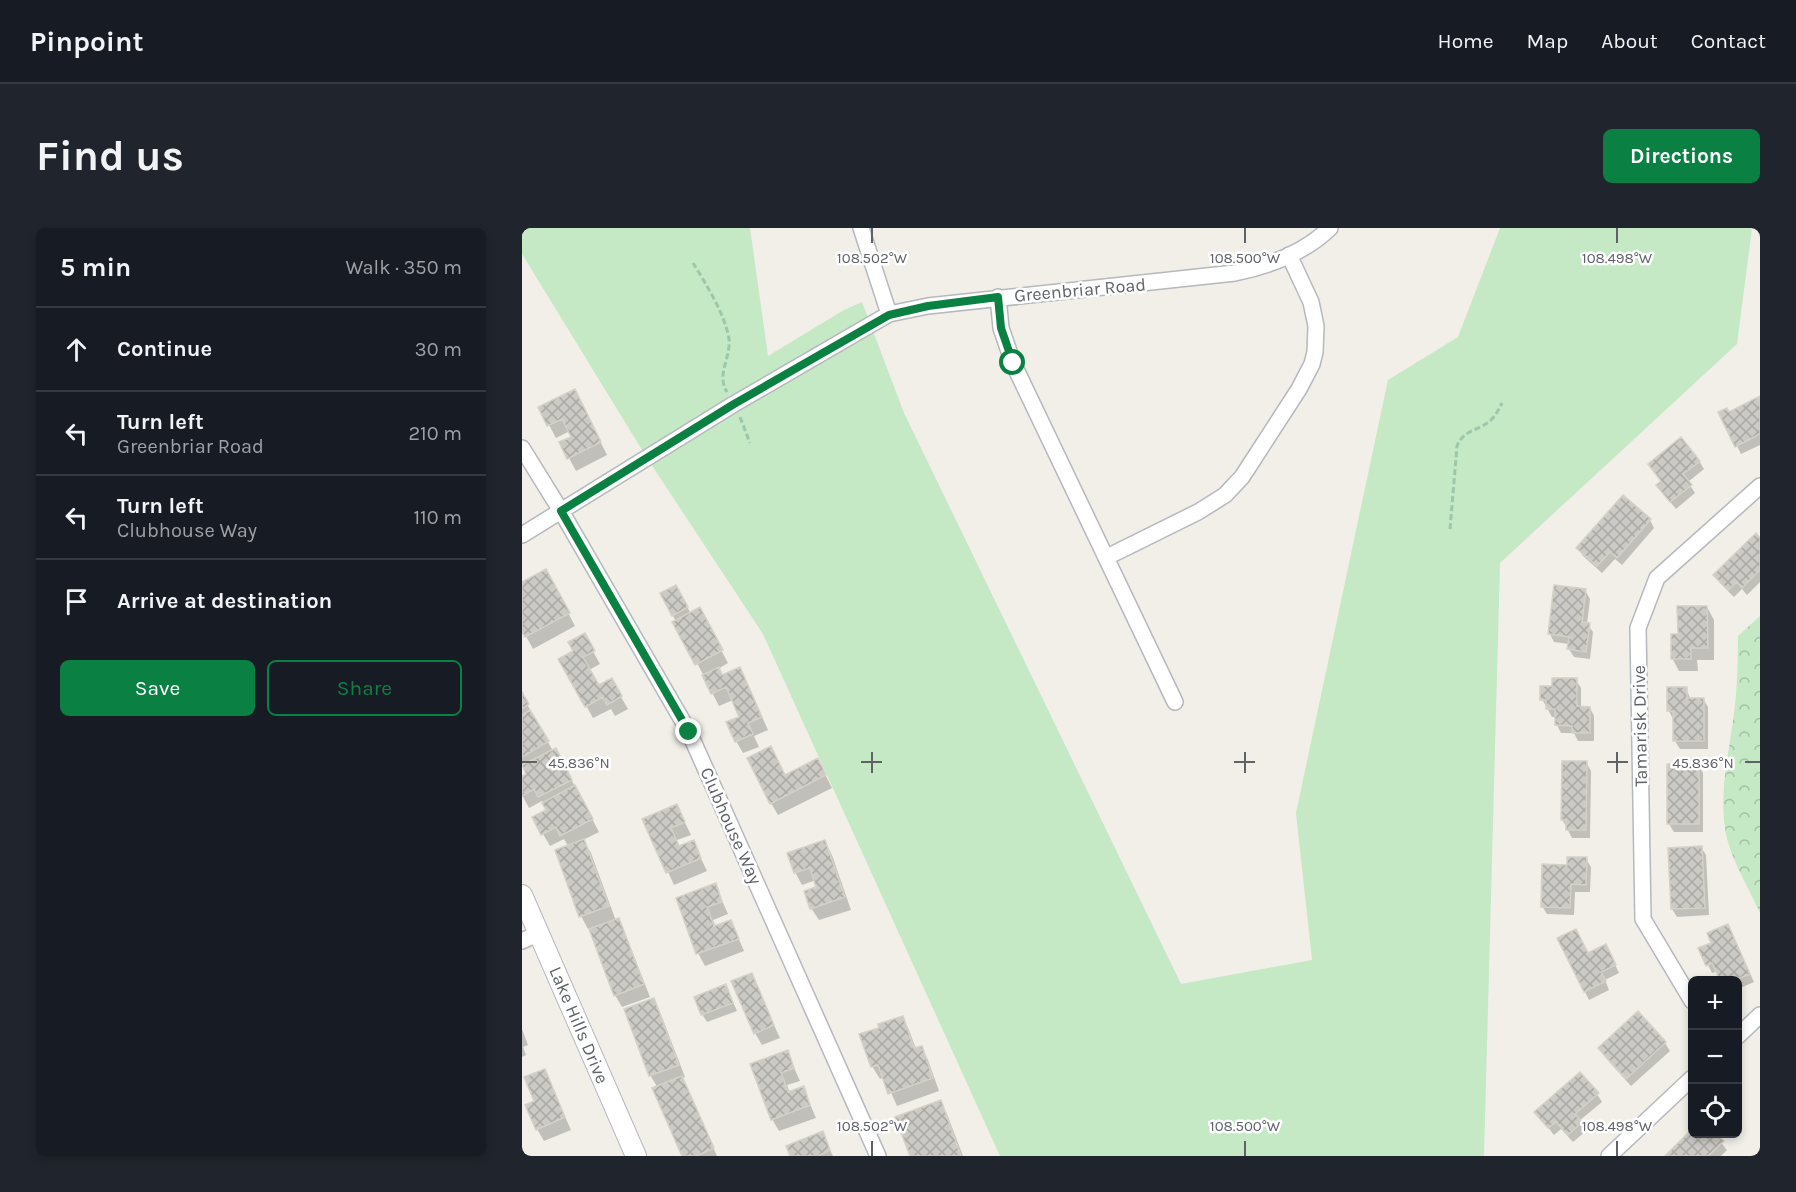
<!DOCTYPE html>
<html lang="en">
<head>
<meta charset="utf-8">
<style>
	body { margin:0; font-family:Karla,sans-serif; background:#20242c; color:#f1f3f6 }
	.controls { position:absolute; right:18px; bottom:18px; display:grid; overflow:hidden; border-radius:9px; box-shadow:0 3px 9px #0003 }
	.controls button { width:54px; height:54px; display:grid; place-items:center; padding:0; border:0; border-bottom:2px solid #363941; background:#171b24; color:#f1f3f6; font:30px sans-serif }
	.stop { position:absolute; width:18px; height:18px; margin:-14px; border:4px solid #0b8043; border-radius:50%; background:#fff }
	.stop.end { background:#0b8043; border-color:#fff; box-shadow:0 2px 6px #0008 }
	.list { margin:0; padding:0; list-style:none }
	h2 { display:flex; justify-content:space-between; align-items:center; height:78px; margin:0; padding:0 24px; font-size:26px }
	h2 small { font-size:20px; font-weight:400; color:#9ea1a6 }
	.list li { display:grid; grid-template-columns:39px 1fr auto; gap:18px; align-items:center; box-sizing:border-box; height:84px; padding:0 24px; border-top:2px solid #363941 }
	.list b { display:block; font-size:22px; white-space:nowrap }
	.list p { margin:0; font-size:20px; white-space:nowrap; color:#9ea1a6 }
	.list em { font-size:20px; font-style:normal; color:#9ea1a6 }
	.actions { display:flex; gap:12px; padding:18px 24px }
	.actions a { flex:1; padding:14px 0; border:2px solid #0b8043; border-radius:9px; text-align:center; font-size:21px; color:#0b8043 }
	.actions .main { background:#0b8043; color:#fff }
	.icon { flex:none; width:33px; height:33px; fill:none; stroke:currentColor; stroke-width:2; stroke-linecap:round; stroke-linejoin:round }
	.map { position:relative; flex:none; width:1238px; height:928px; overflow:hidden; border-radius:9px }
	header { display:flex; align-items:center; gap:36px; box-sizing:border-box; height:84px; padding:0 30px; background:#171b24; border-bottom:2px solid #363941 }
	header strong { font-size:28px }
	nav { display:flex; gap:33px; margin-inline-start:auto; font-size:21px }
	.intro { display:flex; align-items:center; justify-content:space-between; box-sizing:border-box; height:144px; padding:0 36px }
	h1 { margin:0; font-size:42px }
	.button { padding:15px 27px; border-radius:9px; background:#0b8043; color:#fff; font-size:21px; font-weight:700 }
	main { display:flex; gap:36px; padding:0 36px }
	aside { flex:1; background:#171b24; border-radius:9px; box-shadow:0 3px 9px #0003 }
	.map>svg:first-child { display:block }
	.grass { fill:#c5e8c5 }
	.park { fill:url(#park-crowns) }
	.shadow { fill:#0003 }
	.building { fill:url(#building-cross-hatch); stroke:#d6d1c6; stroke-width:1.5 }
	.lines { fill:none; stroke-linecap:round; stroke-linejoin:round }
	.minor-casing { stroke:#b5b8bc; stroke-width:18 }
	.tertiary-casing { stroke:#b5b8bc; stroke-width:22 }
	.path { stroke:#9cc7a9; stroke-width:3; stroke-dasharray:6 3; stroke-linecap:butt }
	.minor { stroke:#fff; stroke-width:15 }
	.tertiary { stroke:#fff; stroke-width:20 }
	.route { stroke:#0b8043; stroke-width:8 }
	.ticks { fill:none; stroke:#5f6368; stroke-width:2 }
	.labels { text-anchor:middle; stroke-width:5; stroke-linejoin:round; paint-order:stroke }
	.street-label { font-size:18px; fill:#5f6368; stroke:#fff }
	.ticks-label { font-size:15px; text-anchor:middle; fill:#5f6368; stroke:#fff; stroke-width:5; stroke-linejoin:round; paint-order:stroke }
</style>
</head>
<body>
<header>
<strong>Pinpoint</strong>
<nav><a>Home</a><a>Map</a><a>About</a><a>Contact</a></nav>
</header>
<div class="intro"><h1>Find us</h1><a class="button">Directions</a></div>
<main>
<aside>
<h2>5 min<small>Walk · 350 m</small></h2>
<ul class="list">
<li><svg class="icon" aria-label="ahead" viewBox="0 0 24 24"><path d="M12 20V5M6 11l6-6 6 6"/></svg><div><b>Continue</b></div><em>30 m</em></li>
<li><svg class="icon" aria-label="left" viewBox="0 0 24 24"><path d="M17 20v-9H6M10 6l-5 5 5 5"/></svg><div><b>Turn left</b><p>Greenbriar Road</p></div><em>210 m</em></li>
<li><svg class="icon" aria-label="left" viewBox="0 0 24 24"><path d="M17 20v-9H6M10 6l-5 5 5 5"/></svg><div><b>Turn left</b><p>Clubhouse Way</p></div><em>110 m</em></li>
<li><svg class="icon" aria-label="arrive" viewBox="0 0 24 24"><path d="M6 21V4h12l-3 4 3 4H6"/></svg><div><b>Arrive at destination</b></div></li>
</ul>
<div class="actions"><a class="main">Save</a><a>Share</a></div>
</aside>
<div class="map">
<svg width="1238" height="928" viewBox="0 0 1238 928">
	<defs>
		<pattern id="park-crowns" width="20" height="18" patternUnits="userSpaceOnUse" patternTransform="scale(1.5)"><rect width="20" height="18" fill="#c5e8c5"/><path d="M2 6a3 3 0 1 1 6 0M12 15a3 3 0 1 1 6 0" fill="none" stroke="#a3c0a4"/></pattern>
		<pattern id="building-cross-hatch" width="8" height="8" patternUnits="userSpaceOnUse" patternTransform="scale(1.5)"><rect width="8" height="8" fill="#cccac5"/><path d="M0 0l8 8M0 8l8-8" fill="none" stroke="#a9a8a4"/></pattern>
	</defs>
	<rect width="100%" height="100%" fill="#f1efe8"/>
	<!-- grass -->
	<path class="grass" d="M0 0H228L246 128 322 82 340 74 382 185 659 756 790 732 774 585 866 152 936 109 978 0H1230L1215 116 978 335 962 928H478L241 406 125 230 0 26Z"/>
	<!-- park -->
	<path class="park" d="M1238 388V685C1227 660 1206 626 1203 600 1198 567 1205 533 1210 500 1215 469 1216 439 1216 408Z"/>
	<!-- shadow -->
	<path class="shadow" d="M1238 170V217L1219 226 1215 218Z
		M59 175 85 227 54 243 39 215 51 210 48 203 34 210 18 180Z
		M1177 233 1182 241 1166 254 1173 265 1154 281 1141 265 1140 254 1128 236Z
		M1128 292 1132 300 1100 337 1093 331 1080 345 1061 328 1056 320Z
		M1238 312V354L1225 367 1220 361 1212 369 1198 355 1193 347Z
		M31 356 53 398 11 421 0 401V357Z
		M154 358 169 386 184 394 206 435 196 441 200 448 224 453 246 502 232 508 237 519 221 525 214 513 219 489 211 472 197 478 140 366Z
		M1063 362 1068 371 1065 396 1071 404 1068 431 1052 429 1047 421V416L1032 414 1028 406Z
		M1185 379 1192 392V432H1175L1176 443H1157L1150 430 1157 407Z
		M62 407 78 436 67 442 76 459 89 452 106 481 93 488 89 481 71 490 38 431 53 423Z
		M1054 452 1059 460V480H1068L1072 488V513H1056L1052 505H1039L1035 497V489H1030L1020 471 1032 459Z
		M1164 460 1169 472 1181 471 1186 479V521H1158L1153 513 1151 491 1147 483Z
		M0 467 31 523 40 534 77 604 61 612 69 625 94 693 96 692 103 705 128 769 100 779 93 767 68 700 66 701 59 688 46 618 42 611 28 618 21 606 26 583 20 573 7 580 0 567V550L6 546 0 536Z
		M1064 534 1069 543 1068 610H1050L1040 591Z
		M1176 537 1181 545V604H1152L1147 596Z
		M302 544 310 560 256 587 249 575 263 548Z
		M155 578 169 607 155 612 158 619 171 614 185 643 152 657 122 592Z
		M303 614 310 627 329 682 297 692 289 680 296 660 294 652 280 657 273 644Z
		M1179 619 1184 627 1187 687 1155 689 1150 681 1147 621Z
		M1064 631 1069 639 1068 664H1053L1052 687 1025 686 1020 678 1046 639Z
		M193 657 206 686 191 692 194 699 209 693 222 723 183 738 176 725 156 671Z
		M1210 706 1232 754 1216 761V752H1200L1196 743 1190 745 1178 721Z
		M1037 711 1066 727 1088 726 1097 745 1083 752 1087 762 1067 772Z
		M229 747 258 810 240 817 233 805Z
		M204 758 215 783 185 794 180 786Z
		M131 772 138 784 163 849 160 850 195 928H162L136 860 128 847Z
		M1116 785 1143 815 1148 823 1109 858 1082 828 1077 820Z
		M380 789 387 802 394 821 399 819 406 832 417 863 375 878 362 849 358 851 350 838 359 800Z
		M0 801 6 817 1 819 4 827 0 829Z
		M265 824 278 853 265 857 268 865 281 860 294 890 257 903 250 891 230 837Z
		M22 842 49 902 22 913 15 901 14 874Z
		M1075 866 1080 874 1057 893 1064 903 1051 914 1039 901 1032 907 1014 884Z
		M418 874 425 886 441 928H390Z
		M1170 903V906H1192L1205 922 1199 928H1145Z
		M300 905 311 928H270Z"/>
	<!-- building -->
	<path class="building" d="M53 161 79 214 45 231 37 214 49 209 40 191 25 198 16 179Z
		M1238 168V206L1213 219 1196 184 1205 180 1207 184Z
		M1159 209 1178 233 1161 246 1170 257 1148 274 1134 257 1139 253 1126 236Z
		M1101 267 1129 291 1095 330 1088 324 1075 338 1054 320Z
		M1234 305 1238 310V342L1220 360 1215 354 1206 362 1191 347Z
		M24 341 48 385 3 409 0 404V354Z
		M154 357 166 379 150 388 138 365Z
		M1032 357 1064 361 1060 394 1068 395 1064 424 1045 421 1047 409 1026 406Z
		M1155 378H1185L1186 420H1169V431H1149V406H1156Z
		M178 379 201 422 173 437 150 394Z
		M63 405 73 423 61 429 77 457 90 450 100 468 85 477 81 469 63 479 36 431 51 423 46 414Z
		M197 439 200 447 218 439 240 489 226 495 231 506 213 514 204 494 217 489 204 459 189 466 180 447Z
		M1030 450H1055V478L1068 479V505H1050V498L1033 497V481H1024V472H1018V458H1030Z
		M1145 459H1165V470H1182V513H1151V483H1145Z
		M0 464 7 476 0 481Z
		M8 482 27 513 0 529V487Z
		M249 518 263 547 296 530 304 547 248 576 225 530Z
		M34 520 50 552 16 569 12 561 0 568V548L4 546 0 537Z
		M1040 533H1065L1064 602H1044V592H1039Z
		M1145 536H1177V596H1145Z
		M53 557 71 591 38 608 34 599 19 607 10 589 24 582 20 575Z
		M155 576 163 594 149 600 157 618 172 612 179 630 144 645 120 591Z
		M62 611 87 678 57 689 33 622Z
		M303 612 323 669 288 681 282 663 294 659 288 640 272 645 265 625Z
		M1180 618 1183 680 1149 681 1146 620Z
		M1045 629H1065L1064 657 1049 656 1048 680 1019 679 1020 636 1045 637Z
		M194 655 200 674 185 679 192 698 209 692 217 711 174 726 154 670Z
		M97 690 122 756 92 768 67 701Z
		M1206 696 1228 746 1213 752H1198L1190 735 1184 738 1176 720 1189 715 1185 705Z
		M1054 701 1066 725 1084 716 1094 737 1079 744 1084 753 1062 764 1035 710Z
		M230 745 252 797 232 806 209 753Z
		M204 756 211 775 179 787 172 769Z
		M132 770 157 837 127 848 102 781Z
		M1116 783 1144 814 1104 851 1076 820Z
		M381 788 392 820 400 818 411 850 366 866 356 837 349 839 337 806 357 800 356 796Z
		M266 822 272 840 259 845 266 864 282 858 288 877 249 892 228 836Z
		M23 841 43 889 14 902 3 877 12 873 2 849Z
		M1058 844 1077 865 1053 886 1060 894 1046 907 1034 894 1026 900 1012 884Z
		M160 848 192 920 174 928H160L130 860Z
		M419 872 439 928H388L373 889Z
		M1170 901V906H1194L1202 913 1186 928H1143Z
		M301 903 308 922 296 928H268L264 918Z"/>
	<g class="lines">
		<defs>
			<path id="minor" d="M339 0 367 86
				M476 69 479 100 491 135 653 474
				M0 220 39 283 167 504 356 928
				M0 307 212 176 367 86 406 78 713 45C747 38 782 25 808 0
				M585 329 676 284 703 267 720 249 777 161 790 136 793 124 794 98 789 74 767 27
				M0 713 17 705
				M1170 773 1121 691 1116 400 1135 350 1238 258
				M1216 808 1238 787
				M1087 928 1170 850"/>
			<path id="tertiary" d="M0 667 114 928"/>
		</defs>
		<!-- minor casing -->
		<use href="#minor" class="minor-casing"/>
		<!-- tertiary casing -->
		<use href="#tertiary" class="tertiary-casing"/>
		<!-- path -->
		<path class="path" d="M171 35C184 56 203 86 207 111 209 130 194 147 205 164
			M218 189 228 215
			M928 301 935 218C942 201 957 203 969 192 974 187 977 181 980 175"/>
		<!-- minor -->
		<use href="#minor" class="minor"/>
		<!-- tertiary -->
		<use href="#tertiary" class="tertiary"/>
	</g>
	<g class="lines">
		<!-- route -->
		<path class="route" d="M167 504 39 283 212 176 367 87 406 78 476 69 479 100 491 135"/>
	</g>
	<!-- ticks -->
	<path class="ticks" d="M350 0V15M723 0V15M1095 0V15M350 524V545M723 524V545M1095 524V545M0 534H15M339 534H360M712 534H733M1085 534H1106M1223 534H1238M350 913V928M723 913V928M1095 913V928"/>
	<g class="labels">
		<!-- street labels -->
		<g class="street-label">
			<text transform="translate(558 62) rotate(-5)" y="6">Greenbriar Road</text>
			<text transform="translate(1118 498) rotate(-91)" y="6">Tamarisk Drive</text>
			<text transform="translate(209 598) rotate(66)" y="6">Clubhouse Way</text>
			<text transform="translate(57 797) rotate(67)" y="6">Lake Hills Drive</text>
		</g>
	</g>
	<g class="ticks-label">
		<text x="350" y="35">108.502°W</text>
		<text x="723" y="35">108.500°W</text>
		<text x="1095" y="35">108.498°W</text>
		<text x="57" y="540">45.836°N</text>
		<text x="1181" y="540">45.836°N</text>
		<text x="350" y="903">108.502°W</text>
		<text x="723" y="903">108.500°W</text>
		<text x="1095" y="903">108.498°W</text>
	</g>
</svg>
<div class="controls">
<button>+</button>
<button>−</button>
<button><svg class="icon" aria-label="locate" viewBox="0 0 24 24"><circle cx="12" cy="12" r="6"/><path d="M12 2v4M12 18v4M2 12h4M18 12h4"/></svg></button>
</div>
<div class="stop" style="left:491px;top:135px"></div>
<div class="stop end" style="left:167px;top:504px"></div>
</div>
</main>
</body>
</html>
